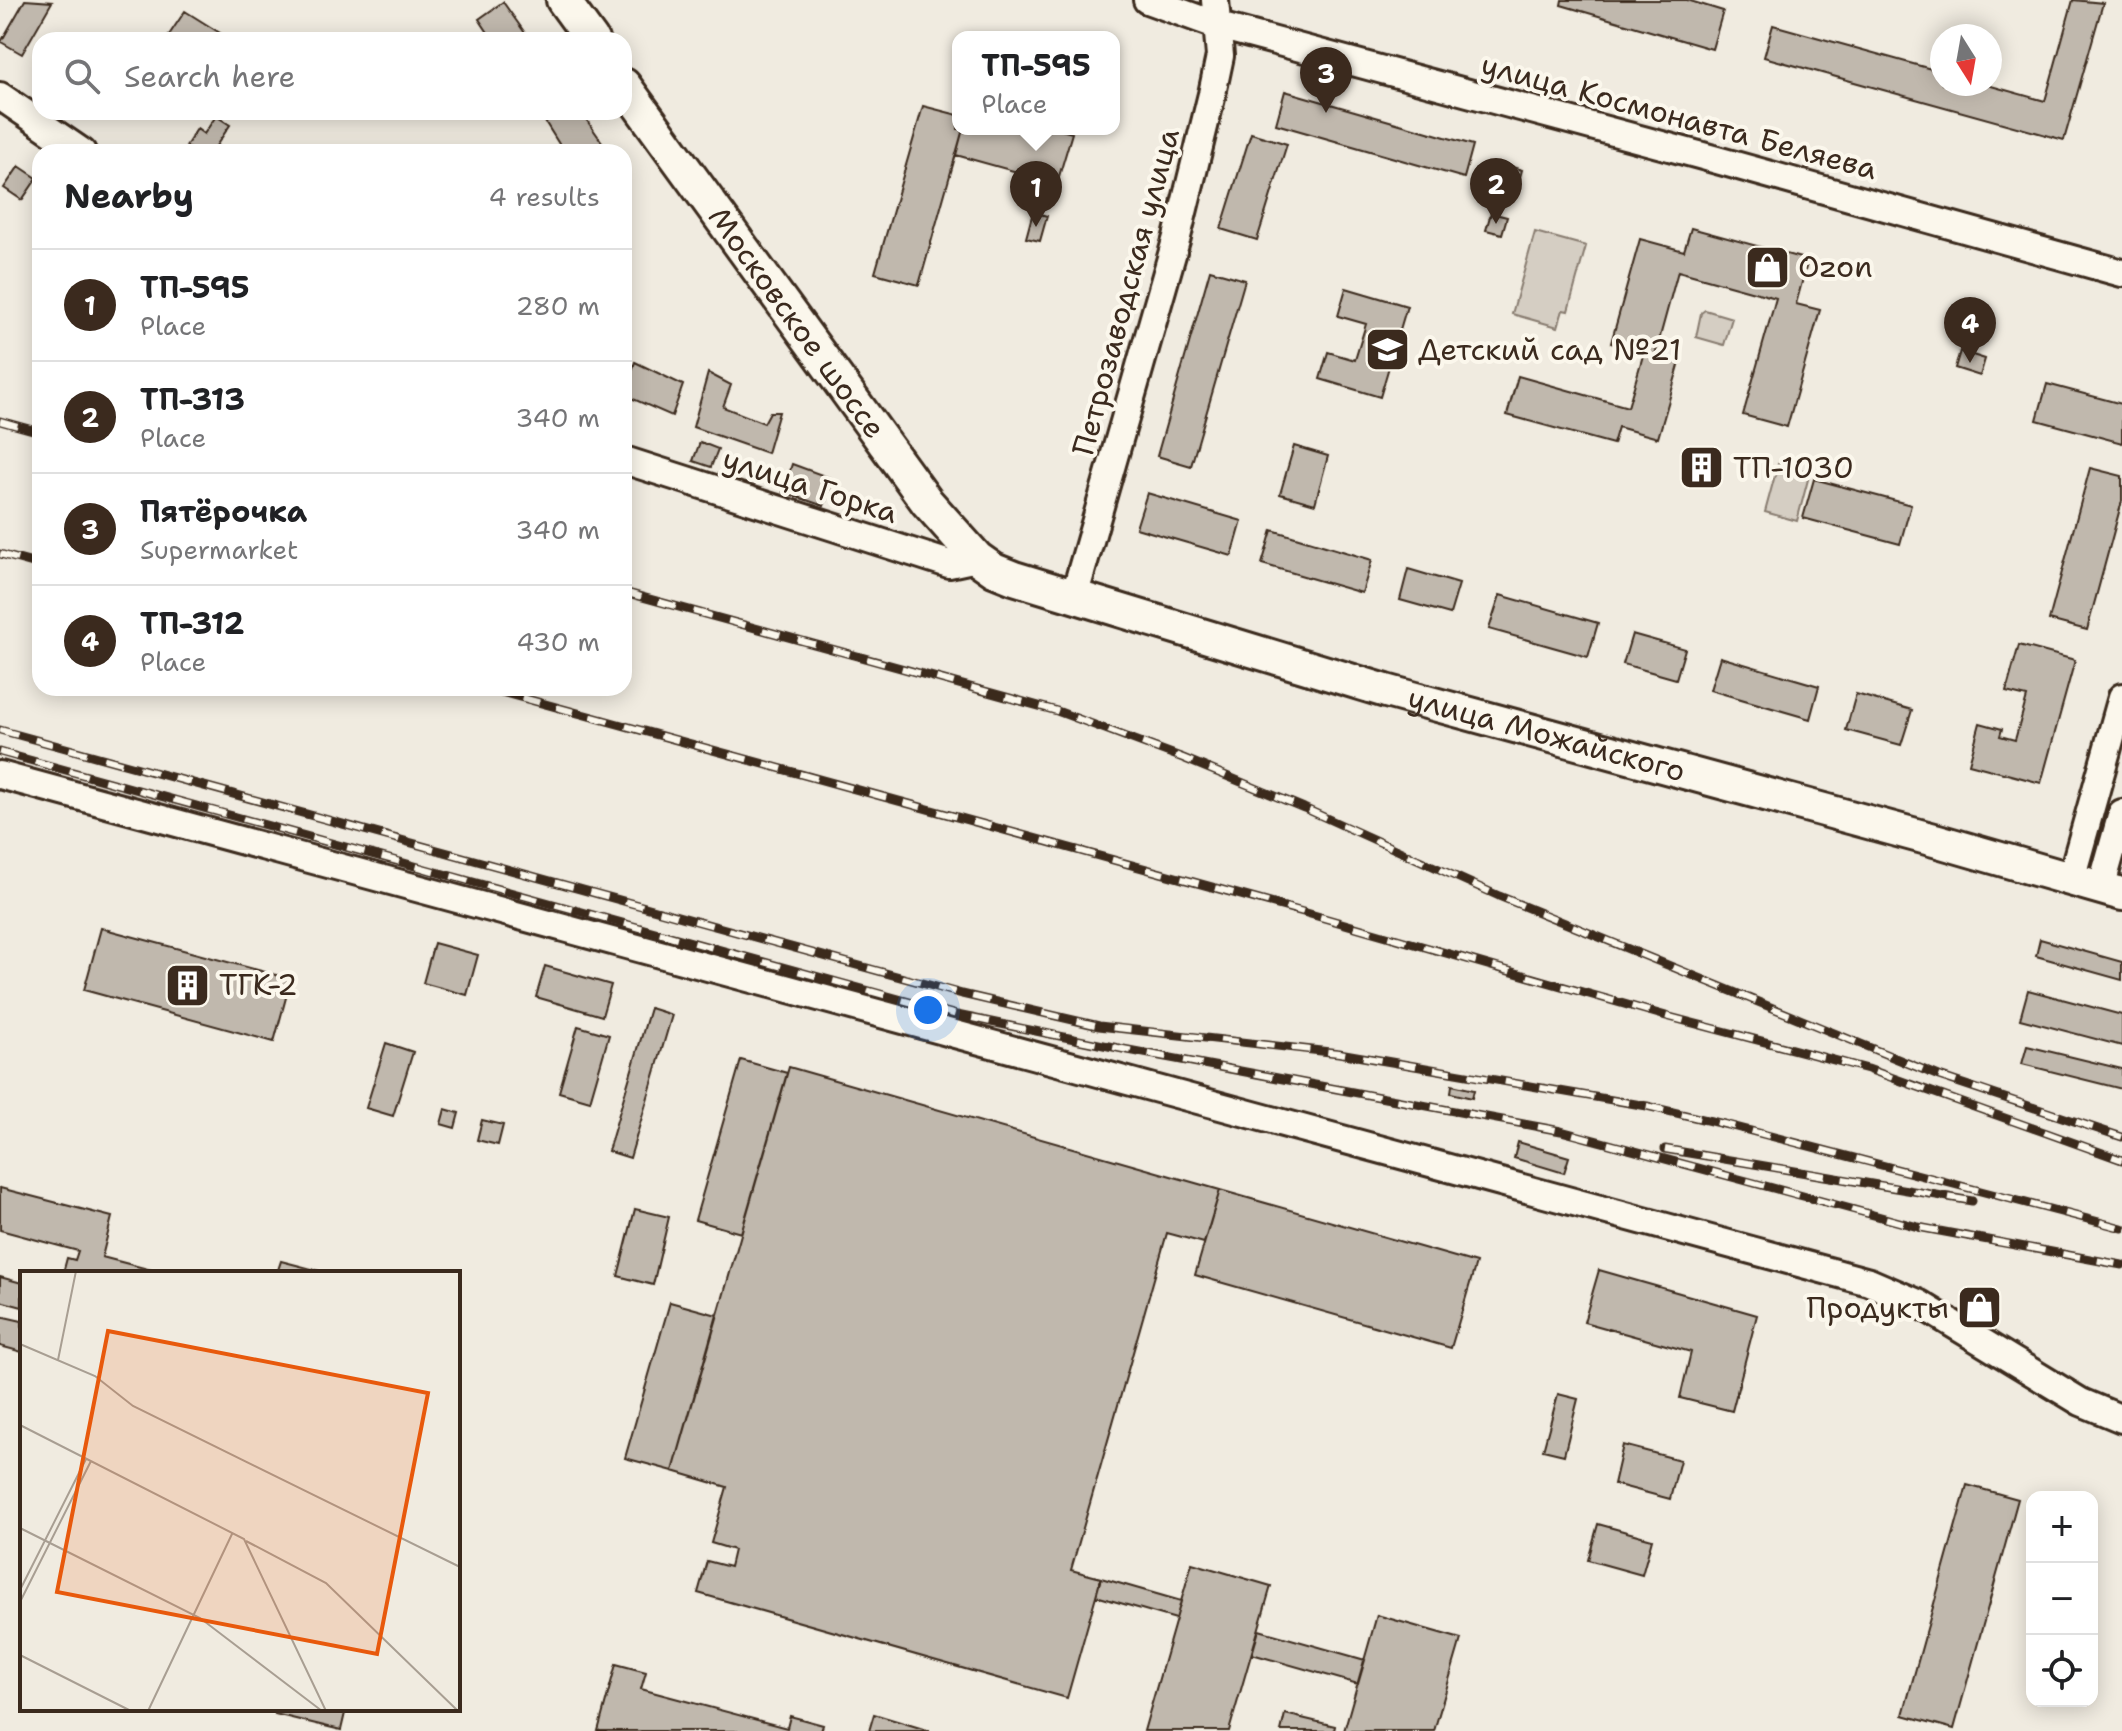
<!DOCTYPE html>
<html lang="en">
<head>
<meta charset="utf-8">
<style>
	body { margin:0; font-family:"Shantell Sans",sans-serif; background:#f2f2f2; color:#202124 }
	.controls { position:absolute; right:24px; bottom:24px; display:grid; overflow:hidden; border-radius:16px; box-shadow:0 4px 20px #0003 }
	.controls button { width:72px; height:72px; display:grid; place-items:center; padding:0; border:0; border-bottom:2px solid #e0e0e0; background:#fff; color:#202124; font:40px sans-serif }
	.compass { position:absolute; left:1930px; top:24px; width:72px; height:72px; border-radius:50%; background:#fff; box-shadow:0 4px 20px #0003; rotate:169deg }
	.you { position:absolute; left:928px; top:1010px; width:28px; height:28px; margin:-20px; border:6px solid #fff; border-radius:50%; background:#1a73e8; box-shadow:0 0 0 12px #1a73e833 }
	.badge { display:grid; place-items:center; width:52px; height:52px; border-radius:50%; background:#3b2a1e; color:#fff; font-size:26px; font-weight:700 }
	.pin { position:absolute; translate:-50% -66px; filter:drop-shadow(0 2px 4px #0008) }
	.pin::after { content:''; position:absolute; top:42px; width:28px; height:24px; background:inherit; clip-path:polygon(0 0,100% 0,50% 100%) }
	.popup { position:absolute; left:952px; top:31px; width:168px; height:104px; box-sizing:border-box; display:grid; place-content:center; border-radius:16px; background:#fff; filter:drop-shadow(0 2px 6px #0005); font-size:26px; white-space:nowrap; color:#757577 }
	.popup b { font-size:30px; color:#202124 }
	.popup::after { content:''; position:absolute; left:50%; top:100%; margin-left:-16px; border:16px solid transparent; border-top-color:#fff }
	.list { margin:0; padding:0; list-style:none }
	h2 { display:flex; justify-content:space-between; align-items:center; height:104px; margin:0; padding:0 32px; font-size:34px }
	h2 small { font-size:26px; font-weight:400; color:#757577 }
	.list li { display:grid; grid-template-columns:52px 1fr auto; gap:24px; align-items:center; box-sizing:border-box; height:112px; padding:0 32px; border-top:2px solid #e0e0e0 }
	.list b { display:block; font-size:30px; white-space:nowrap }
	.list p { margin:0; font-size:26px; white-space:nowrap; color:#757577 }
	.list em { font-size:26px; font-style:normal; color:#757577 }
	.icon { flex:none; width:44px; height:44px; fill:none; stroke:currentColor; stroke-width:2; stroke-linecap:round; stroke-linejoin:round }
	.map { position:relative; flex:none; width:2122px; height:1731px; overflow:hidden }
	.search { position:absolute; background:#fff; box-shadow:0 4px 20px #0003; left:32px; top:32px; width:600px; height:88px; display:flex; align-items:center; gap:20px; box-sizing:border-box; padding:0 28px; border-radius:24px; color:#757577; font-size:30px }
	.panel { position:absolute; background:#fff; box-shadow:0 4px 20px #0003; left:32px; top:144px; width:600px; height:552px; border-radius:24px }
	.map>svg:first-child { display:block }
	.green { fill:#d5cec3; stroke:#887c70; stroke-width:2 }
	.building { fill:#c0b8ad; stroke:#3b2a1e; stroke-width:2 }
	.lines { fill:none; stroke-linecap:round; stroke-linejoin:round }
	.minor-casing { stroke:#3b2a1e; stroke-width:32 }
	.major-casing { stroke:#3b2a1e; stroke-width:38 }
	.minor { stroke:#fbf7ec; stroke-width:26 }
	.major { stroke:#fbf7ec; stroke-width:32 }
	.rail-casing { stroke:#3b2a1e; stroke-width:9 }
	.rail { stroke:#fbf7ec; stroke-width:6; stroke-dasharray:18; stroke-linecap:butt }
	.labels { text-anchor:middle; stroke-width:8; stroke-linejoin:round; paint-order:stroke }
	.street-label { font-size:30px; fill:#3b2a1e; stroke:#fbf7ec }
	.poi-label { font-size:30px; fill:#3b2a1e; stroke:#fbf7ec; text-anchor:start }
	.inset-road { fill:none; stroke:#a89e92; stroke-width:2 }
	.view { fill:#e8590c; fill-opacity:0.15; stroke:#e8590c; stroke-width:4 }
	.inset-edge { fill:none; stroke:#3b2a1e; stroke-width:4 }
</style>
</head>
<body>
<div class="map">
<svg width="2122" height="1731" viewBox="0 0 2122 1731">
	<rect width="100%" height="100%" fill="#f0ebe0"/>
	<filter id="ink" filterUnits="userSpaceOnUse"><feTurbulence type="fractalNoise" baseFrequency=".0125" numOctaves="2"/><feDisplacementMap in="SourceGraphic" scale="16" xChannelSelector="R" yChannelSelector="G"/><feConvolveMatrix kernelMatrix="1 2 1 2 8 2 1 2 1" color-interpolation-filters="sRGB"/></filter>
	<g filter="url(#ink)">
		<!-- green -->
		<path class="green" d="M1535 232 1586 246 1568 311 1563 310 1558 327 1512 314Z
			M1705 310 1732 318 1724 345 1696 337 1701 313Z
			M1778 464 1810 472 1797 521 1765 512Z"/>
		<!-- building -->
		<path class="building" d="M25 0 52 2 22 54 1 42Z
			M1562 0H1687L1723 11 1712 49 1561 5Z
			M2073 0 2103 3 2064 140 1764 57 1773 25 1942 72V84H1984L2045 101Z
			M503 2 530 40H493L479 19Z
			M185 11 220 33 215 40H176L169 35Z
			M1285 91 1473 145 1464 178 1276 124Z
			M923 106 958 115V129H963L919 285 875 273Z
			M539 112H581L609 152H564Z
			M216 116 230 125 212 152H191L192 150 186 146 197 129 204 134Z
			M963 129H1058L1072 133 1057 183 956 155Z
			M1251 133 1287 144 1257 240 1221 229Z
			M19 166 37 178 22 200 4 188Z
			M1509 166 1522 170 1516 192 1503 188Z
			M1033 212 1047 216 1040 241 1026 238Z
			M1491 213 1507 217 1502 234 1486 230Z
			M1691 228 1808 260 1796 304 1820 310 1787 427 1743 415 1776 298 1678 271 1655 355 1680 362 1658 438 1618 427 1613 444 1507 415 1518 376 1628 407 1644 352 1611 343 1640 239 1684 251Z
			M1210 270 1245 280 1191 466 1157 456Z
			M1346 288 1407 306 1380 397 1320 379 1328 352 1355 360 1366 324 1338 316Z
			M1960 351 1985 359 1980 376 1955 368Z
			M635 362 683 385 672 416 624 395Z
			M708 373 731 385 723 407 764 423 770 412H779L767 453 693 427Z
			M2047 384 2122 404V443L2037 420Z
			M700 442 718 449 711 467 693 461Z
			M1294 446 1328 456 1315 504 1280 494Z
			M1697 458 1711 461 1707 478 1693 474Z
			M792 464 833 479 824 506 783 492Z
			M2090 468 2122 476V501L2087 630 2049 620Z
			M1814 479 1911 505 1900 544 1803 518Z
			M1147 493 1242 521 1232 556 1136 528Z
			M1272 530 1372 560 1362 593 1262 564Z
			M1408 569 1459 584 1450 614 1400 600Z
			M1500 595 1598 623 1588 657 1489 629Z
			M1632 634 1685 649 1676 679 1623 664Z
			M2019 645 2075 660 2041 783 1969 764 1980 723 2002 729 2000 736 2015 740 2027 697 2006 692Z
			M1720 657 1819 686 1810 719 1710 690Z
			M1856 694 1912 710 1901 745 1846 730Z
			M101 928 291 979 274 1042 84 990Z
			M2040 939 2122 962V980L2036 956Z
			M434 943 478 955 467 995 423 983Z
			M545 966 611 985 602 1016 536 997Z
			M2028 990 2122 1015V1046L2020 1019Z
			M650 1008 672 1015 630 1158 608 1151Z
			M578 1026 609 1035 590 1101 559 1092Z
			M386 1043 413 1052 393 1116 366 1108Z
			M2027 1046 2122 1069V1089L2022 1064Z
			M741 1060 787 1073 741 1233 695 1220Z
			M789 1067 1220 1190 1204 1243 1167 1233 1071 1570 1101 1578 1067 1698 698 1593 707 1561 730 1567 734 1550 711 1543 727 1487 673 1471Z
			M1452 1085 1474 1090 1472 1098 1451 1093Z
			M445 1109 459 1113 455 1128 441 1124Z
			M482 1120 503 1125 498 1145 477 1140Z
			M1518 1142 1569 1157 1564 1173 1514 1158Z
			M0 1188 112 1217 102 1257 163 1273H63L67 1258 75 1260 78 1251 0 1230Z
			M1220 1190 1476 1263 1451 1348 1195 1275Z
			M635 1209 669 1217 653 1285 618 1276Z
			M281 1261 327 1273H277Z
			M1599 1270 1757 1315 1732 1411 1680 1398 1691 1352 1584 1322Z
			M0 1277 22 1283V1307L0 1301Z
			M670 1302 717 1315 673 1471 625 1458Z
			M0 1316 22 1321V1352L0 1346Z
			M1558 1394 1578 1399 1564 1455 1543 1450Z
			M1623 1445 1680 1460 1670 1499 1614 1484Z
			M1967 1485 2018 1499 1954 1729 1903 1715Z
			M1598 1524 1652 1539 1642 1575 1588 1560Z
			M1192 1563 1271 1586 1229 1731H1144Z
			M1101 1578 1181 1601 1176 1619 1096 1596Z
			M1377 1615 1461 1639 1434 1731H1344Z
			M1259 1630 1365 1660 1358 1684 1252 1654Z
			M616 1664 646 1672 641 1689 787 1728 790 1716 823 1725 821 1731H598Z
			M277 1709H346L341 1730 275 1714Z
			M874 1714 930 1731H869Z
			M1285 1714 1335 1726 1334 1731H1281Z"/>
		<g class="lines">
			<defs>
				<path id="minor" d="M1147 0 1219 26 1699 155 2122 273
					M0 96 82 152
					M624 460 949 564 977 558
					M1074 597 1177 237 1212 94 1220 56 1215 0
					M0 775 1869 1282 1920 1304 2081 1402 2122 1419
					M2071 879 2122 697
					M2101 888 2122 813"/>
				<g id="major">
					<path d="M563 0 592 40"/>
					<path id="s1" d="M624 85 927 502 977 558 994 570 1014 578 1386 691 1938 841 2122 894"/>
				</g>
			</defs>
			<!-- minor casing -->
			<use href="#minor" class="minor-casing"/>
			<!-- major casing -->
			<use href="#major" class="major-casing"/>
			<!-- minor -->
			<use href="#minor" class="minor"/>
			<!-- major -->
			<use href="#major" class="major"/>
			<defs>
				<path id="rail" d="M0 421 40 432
					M0 554 40 565
					M624 592 1057 711 1183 758 1304 808 1499 896 1939 1076 2122 1137
					M487 688 1303 912 1666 1016 1868 1069 2122 1160
					M0 730 962 994 1099 1026 1339 1053 1647 1106 1728 1125 2122 1228
					M0 752 957 1015 1123 1049 1561 1131 1918 1227 2122 1265
					M1665 1149 1972 1201"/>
			</defs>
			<!-- rail casing -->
			<use href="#rail" class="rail-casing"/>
			<!-- rail -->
			<use href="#rail" class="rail"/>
		</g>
	</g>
	<!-- icons -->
	<defs>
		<symbol id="shop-square" viewBox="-11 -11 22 22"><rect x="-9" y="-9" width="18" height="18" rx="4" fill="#3b2a1e" stroke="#fbf7ec"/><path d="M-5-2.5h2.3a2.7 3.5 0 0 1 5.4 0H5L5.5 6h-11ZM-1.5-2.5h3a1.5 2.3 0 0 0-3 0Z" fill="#fff"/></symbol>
		<symbol id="school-square" viewBox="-11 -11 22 22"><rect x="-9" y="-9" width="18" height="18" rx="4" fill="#3b2a1e" stroke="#fbf7ec"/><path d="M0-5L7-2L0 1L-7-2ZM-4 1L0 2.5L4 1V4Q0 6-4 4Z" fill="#fff"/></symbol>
		<symbol id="building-square" viewBox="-11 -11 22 22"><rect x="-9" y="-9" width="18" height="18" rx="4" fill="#3b2a1e" stroke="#fbf7ec"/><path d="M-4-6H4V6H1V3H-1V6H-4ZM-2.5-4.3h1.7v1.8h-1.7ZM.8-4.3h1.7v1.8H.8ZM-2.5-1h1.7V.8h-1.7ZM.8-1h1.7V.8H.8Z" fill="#fff"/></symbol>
	</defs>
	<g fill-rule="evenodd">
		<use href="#shop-square" x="1742" y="242" width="51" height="51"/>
		<use href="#school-square" x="1362" y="324" width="51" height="51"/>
		<use href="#building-square" x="1676" y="442" width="51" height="51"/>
		<use href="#building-square" x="162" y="960" width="51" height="51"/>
		<use href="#shop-square" x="1954" y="1282" width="51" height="51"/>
	</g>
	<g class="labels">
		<!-- street labels -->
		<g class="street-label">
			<text transform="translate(1679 117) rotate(15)" y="10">улица Космонавта Беляева</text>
			<text transform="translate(1126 292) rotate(-75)" y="10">Петрозаводская улица</text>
			<text dy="10" stroke="none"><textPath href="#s1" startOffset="294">Московское шоссе</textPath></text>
			<text transform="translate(810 486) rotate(18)" y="10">улица Горка</text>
			<text dy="10" stroke="none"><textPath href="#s1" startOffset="1188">улица Можайского</textPath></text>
		</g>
		<!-- poi labels -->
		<g class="poi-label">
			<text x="1798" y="277">Ozon</text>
			<text x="1418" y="360">Детский сад №21</text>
			<text x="1733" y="478">ТП-1030</text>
			<text x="219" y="995">ТГК-2</text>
			<text x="1949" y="1318" text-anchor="end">Продукты</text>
		</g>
	</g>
	<!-- overview -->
	<g transform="translate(20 1271)">
		<rect width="440" height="440" fill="#f0ebe0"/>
		<path class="inset-road" d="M0 73 75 105 113 135 440 296M38 89 56 0M0 154 224 268 306 440M0 257 180 347 302 440M226 270 306 312 438 440M0 319 66 188M0 331 71 190M0 384 111 440M128 440 212 263"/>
		<path class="view" d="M88 60 408 122 357 383 37 321Z"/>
		<rect width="440" height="440" class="inset-edge"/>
	</g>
</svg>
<div class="controls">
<button>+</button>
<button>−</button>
<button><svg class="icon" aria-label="locate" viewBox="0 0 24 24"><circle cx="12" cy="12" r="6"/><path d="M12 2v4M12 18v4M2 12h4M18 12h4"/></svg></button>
</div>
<svg class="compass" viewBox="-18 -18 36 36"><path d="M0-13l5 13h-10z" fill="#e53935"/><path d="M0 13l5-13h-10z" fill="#757577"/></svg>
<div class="you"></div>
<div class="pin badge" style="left:1036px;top:227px">1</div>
<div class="popup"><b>ТП-595</b>Place</div>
<div class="pin badge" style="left:1496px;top:224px">2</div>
<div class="pin badge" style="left:1326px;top:113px">3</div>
<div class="pin badge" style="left:1970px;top:363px">4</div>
<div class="search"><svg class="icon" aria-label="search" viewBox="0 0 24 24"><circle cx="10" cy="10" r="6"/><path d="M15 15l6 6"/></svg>Search here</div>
<section class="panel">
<h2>Nearby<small>4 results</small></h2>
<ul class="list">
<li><span class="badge">1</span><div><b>ТП-595</b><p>Place</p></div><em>280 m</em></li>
<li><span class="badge">2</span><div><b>ТП-313</b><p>Place</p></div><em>340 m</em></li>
<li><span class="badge">3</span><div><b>Пятёрочка</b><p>Supermarket</p></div><em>340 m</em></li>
<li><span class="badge">4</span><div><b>ТП-312</b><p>Place</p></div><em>430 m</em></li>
</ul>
</section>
</div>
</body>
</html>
